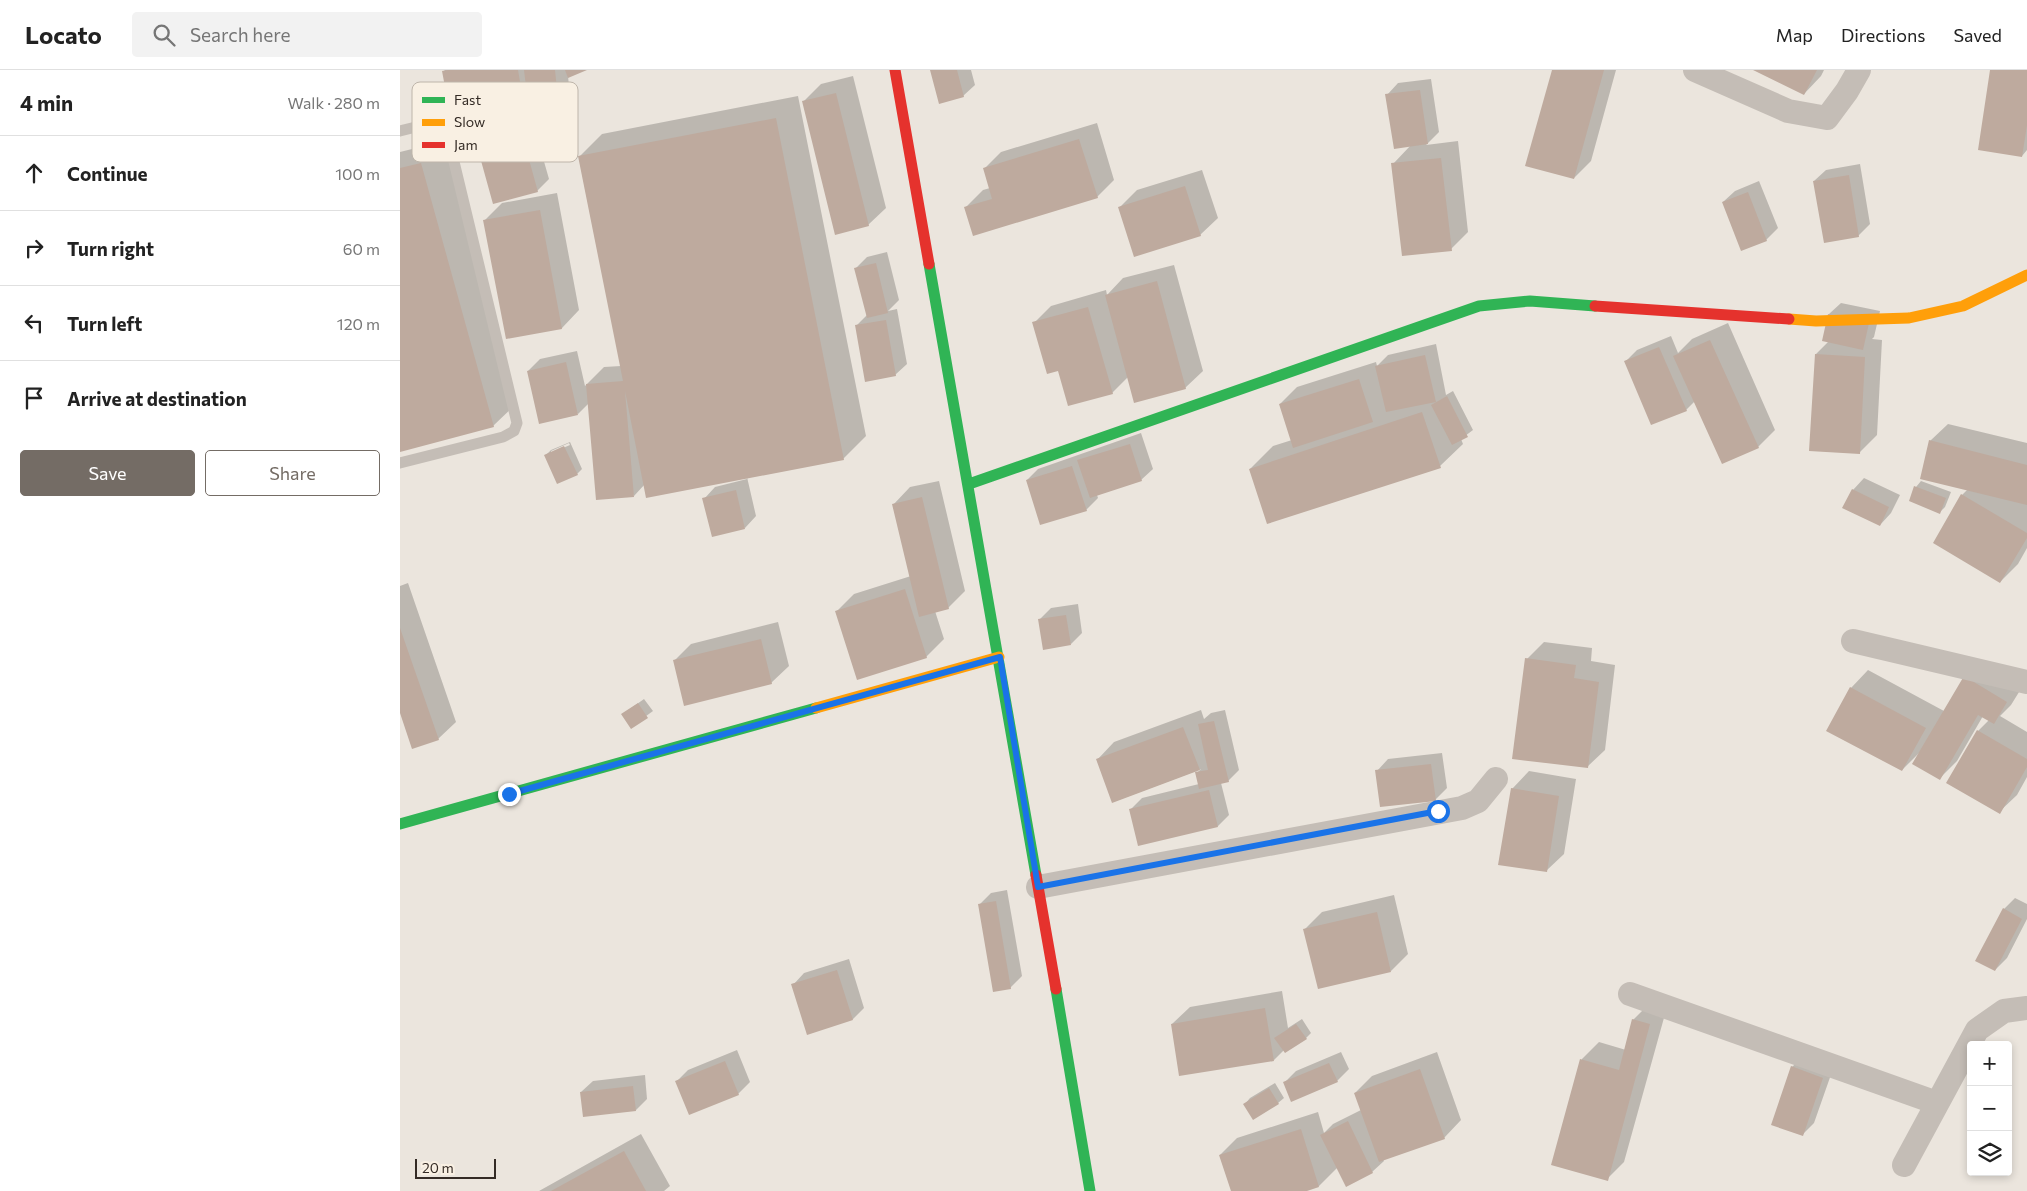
<!DOCTYPE html>
<html lang="en">
<head>
<meta charset="utf-8">
<style>
	body { margin:0; font-family:Commissioner,sans-serif; background:#f2f2f2; color:#222 }
	.controls { position:absolute; right:15px; bottom:15px; display:grid; overflow:hidden; border-radius:5px; box-shadow:0 2px 8px #0003 }
	.controls button { width:45px; height:45px; display:grid; place-items:center; padding:0; border:0; border-bottom:1px solid #e0e0e0; background:#fff; color:#222; font:25px sans-serif }
	.scale { position:absolute; left:15px; bottom:12px; width:81px; box-sizing:border-box; padding-left:5px; border:2px solid #342b25; border-top:0; font-size:14px; line-height:18px; white-space:nowrap; color:#342b25; -webkit-text-stroke:4px #f9f0e3; paint-order:stroke }
	.stop { position:absolute; width:15px; height:15px; margin:-11px; border:4px solid #1a73e8; border-radius:50%; background:#fff }
	.stop.end { background:#1a73e8; border-color:#fff; box-shadow:0 1px 5px #0008 }
	.list { margin:0; padding:0; list-style:none }
	h2 { display:flex; justify-content:space-between; align-items:center; height:65px; margin:0; padding:0 20px; font-size:21px }
	h2 small { font-size:16px; font-weight:400; color:#767676 }
	.list li { display:grid; grid-template-columns:32px 1fr auto; gap:15px; align-items:center; box-sizing:border-box; height:75px; padding:0 20px; border-top:1px solid #e0e0e0 }
	.list b { display:block; font-size:19px; white-space:nowrap }
	.list em { font-size:16px; font-style:normal; color:#767676 }
	.actions { display:flex; gap:10px; padding:15px 20px }
	.actions a { flex:1; padding:11px 0; border:1px solid #746c65; border-radius:5px; text-align:center; font-size:18px; color:#746c65 }
	.actions .main { background:#746c65; color:#fff }
	.icon { flex:none; width:28px; height:28px; fill:none; stroke:currentColor; stroke-width:2; stroke-linecap:round; stroke-linejoin:round }
	.map { position:relative; flex:none; width:1627px; height:1121px; overflow:hidden }
	header { display:flex; align-items:center; gap:30px; box-sizing:border-box; height:70px; padding:0 25px; background:#fff; border-bottom:1px solid #e0e0e0 }
	header strong { font-size:24px }
	nav { display:flex; gap:28px; margin-inline-start:auto; font-size:18px }
	.search { width:350px; height:45px; background:#f2f2f2; display:flex; align-items:center; gap:12px; box-sizing:border-box; padding:0 18px; border-radius:5px; color:#767676; font-size:19px }
	main { display:flex }
	aside { flex:1; background:#fff }
	.map>svg:first-child { display:block }
	.shadow { fill:#0003; fill-rule:evenodd }
	.building { fill:#beaa9e }
	.lines { fill:none; stroke-linecap:round; stroke-linejoin:round }
	.lane { stroke:#c4bdb6; stroke-width:11 }
	.street { stroke:#c4bdb6; stroke-width:24 }
	.fast { stroke:#30b455; stroke-width:11 }
	.slow { stroke:#ff9f0a; stroke-width:11 }
	.jam { stroke:#e5322d; stroke-width:11 }
	.route { stroke:#1a73e8; stroke-width:6 }
	.key { fill:#f9f0e3; stroke:#beb5aa; stroke-width:1 }
	.key-label { font-size:14px; fill:#342b25 }
</style>
</head>
<body>
<header>
<strong>Locato</strong>
<div class="search"><svg class="icon" aria-label="search" viewBox="0 0 24 24"><circle cx="10" cy="10" r="6"/><path d="M15 15l6 6"/></svg>Search here</div>
<nav><a>Map</a><a>Directions</a><a>Saved</a></nav>
</header>
<main>
<aside>
<h2>4 min<small>Walk · 280 m</small></h2>
<ul class="list">
<li><svg class="icon" aria-label="ahead" viewBox="0 0 24 24"><path d="M12 20V5M6 11l6-6 6 6"/></svg><div><b>Continue</b></div><em>100 m</em></li>
<li><svg class="icon" aria-label="right" viewBox="0 0 24 24"><path d="M7 20v-9h11M14 6l5 5-5 5"/></svg><div><b>Turn right</b></div><em>60 m</em></li>
<li><svg class="icon" aria-label="left" viewBox="0 0 24 24"><path d="M17 20v-9H6M10 6l-5 5 5 5"/></svg><div><b>Turn left</b></div><em>120 m</em></li>
<li><svg class="icon" aria-label="arrive" viewBox="0 0 24 24"><path d="M6 21V4h12l-3 4 3 4H6"/></svg><div><b>Arrive at destination</b></div></li>
</ul>
<div class="actions"><a class="main">Save</a><a>Share</a></div>
</aside>
<div class="map">
<svg width="1627" height="1121" viewBox="0 0 1627 1121">
	<rect width="100%" height="100%" fill="#ebe5dd"/>
	<!-- shadow -->
	<path class="shadow" d="M45 0H184L168 6 169 16 158 28 134 31 124 40 44 1Z
		M531 0H571L575 15 563 26Z
		M1153 0H1216L1191 91 1174 108Z
		M1356 0H1424L1421 6 1404 24Z
		M1591 0H1627V80L1622 86Z
		M453 6 486 138 468 155 404 31 421 14Z
		M1031 9 1039 62 1026 75 1058 71 1068 162 1051 179 993 94 1011 75 987 25 998 13Z
		M398 26 466 366 443 389 347 407 356 446 345 458 304 429 315 417 347 409 346 407 245 414 234 426 189 333 178 344 128 301 140 289 177 281 185 316 204 297 221 296 179 87 202 64Z
		M131 46 149 109 137 121 77 69 88 58Z
		M697 53 714 110 697 127 565 138 583 120 590 118 584 99 601 82Z
		M44 71 116 334 93 356 0 381V82Z
		M1460 94 1470 154 1458 166 1414 111 1426 100Z
		M802 100 818 148 800 165 720 137 737 120Z
		M1359 111 1378 158 1366 170 1323 132 1335 121Z
		M157 123 179 240 162 258 107 268 84 151 102 133Z
		M487 182 499 230 488 241 497 239 507 294 495 305 456 256 467 245 456 198 467 187Z
		M774 195 803 301 785 318 728 307 712 323 659 299 634 253 651 236 706 220 707 225 723 208Z
		M1441 233 1480 241 1474 267 1472 269 1482 270 1477 365 1460 382 1416 284 1429 271V244Z
		M1328 253 1375 360 1358 377 1295 331 1286 340 1226 291 1237 280 1271 266 1278 283 1292 269Z
		M1036 274 1046 325 1053 321 1073 360 1061 369 1063 374 1040 396 850 399 873 376 892 370 880 334 897 317 976 292 977 296 988 285Z
		M1548 354 1627 373V478L1618 494 1600 512 1562 425 1568 419 1530 371Z
		M741 363 753 399 741 410 697 425 698 428 686 440 627 410 638 399Z
		M170 372 182 399 177 404 146 385 151 380ZM169 373 170 375 151 383V381Z
		M1464 408 1500 425 1491 443 1480 455 1453 420Z
		M539 411 565 521 548 538 535 541 544 569 526 587 437 541 454 524 511 506 493 435 510 417Z
		M1521 411 1551 422 1545 437 1540 442 1516 417Z
		M8 513 56 652 38 669 0 639V516Z
		M678 534 682 563 671 574 639 550 651 538Z
		M378 552 389 596 371 613 274 591 291 574Z
		M1144 572 1192 578 1191 591 1215 595 1205 680 1187 697 1127 589Z
		M1468 600 1544 641 1565 607 1624 614 1611 635 1600 646 1627 662V707L1617 725 1599 742 1578 661 1589 650 1583 646 1557 691 1539 709 1519 683 1502 700 1451 618Z
		M244 629 253 641 231 657 223 644Z
		M801 640 804 649 811 643 825 640 839 700 828 711 821 713 829 745 818 756 730 740 742 728 799 714 797 703 801 699 713 732 697 690 714 672Z
		M1042 683 1047 718 1035 730 977 701 988 689Z
		M1129 701 1176 709 1164 784 1146 801 1112 719Z
		M607 820 622 906 610 918 580 834 591 823Z
		M994 825 1008 884 991 901 905 859 922 842Z
		M1615 828 1627 834V849L1607 888 1595 900 1604 839Z
		M449 889 464 938 453 949 408 963 393 915 404 903Z
		M882 921 888 958 902 949 911 963 906 968 884 980 874 990 772 954 790 937Z
		M1251 932 1267 937 1224 1092 1207 1109 1153 1094 1182 989 1199 972 1226 980 1233 950Z
		M337 980 350 1012 338 1024 277 1011 288 1000Z
		M941 982 949 999 937 1011 884 1013 896 1001Z
		M1037 982 1061 1050 1044 1068 983 1089 984 1091 972 1102 938 1097 919 1116 904 1121H832L820 1085 837 1068 918 1042 924 1063 933 1054 961 1040 955 1023 972 1006Z
		M1404 986 1434 996 1414 1053 1402 1065 1392 997Z
		M245 1005 247 1029 236 1040 181 1022 193 1011Z
		M875 1013 884 1028 878 1033 845 1034 850 1028Z
		M241 1064 270 1116 264 1121H139Z"/>
	<!-- building -->
	<path class="building" d="M48 0H118L125 41 52 54 42 1Z
		M124 0H155L158 29 128 33Z
		M165 0H187L168 8Z
		M530 0H557L564 27 539 34Z
		M1152 0H1204L1174 109 1125 96Z
		M1353 0H1417L1404 25Z
		M1590 0H1627V55L1622 87 1578 80Z
		M1020 20 1028 74 994 79 985 24Z
		M436 23 469 156 435 165 402 31Z
		M376 48 444 390 246 428 225 321 234 427 196 430 186 314 223 311 178 86Z
		M120 57 138 122 93 134 75 69Z
		M679 69 698 128 573 166 564 137 592 129 583 98Z
		M1041 88 1052 181 1002 186 991 93Z
		M21 93 94 357 0 382V98Z
		M1449 105 1459 167 1424 173 1413 111Z
		M785 116 801 166 734 187 718 137Z
		M1348 122 1367 171 1341 181 1322 132Z
		M140 140 162 259 106 269 83 150Z
		M476 193 488 243 467 248 454 198Z
		M757 211 786 319 734 333 705 225Z
		M688 237 713 324 668 336 658 301 647 304 632 252Z
		M1428 244 1469 253 1463 280 1422 271Z
		M486 250 496 306 465 312 455 255Z
		M1310 270 1359 378 1322 394 1273 286Z
		M1259 277 1287 341 1251 355 1224 291Z
		M1415 284 1465 287 1460 384 1409 381Z
		M1025 285 1036 332 986 342 975 296Z
		M166 292 178 345 139 354 127 301Z
		M959 309 973 352 893 378 879 334Z
		M1047 326 1068 367 1052 375 1031 335Z
		M1022 342 1041 398 867 454 849 399Z
		M1529 370 1627 395V435L1520 409Z
		M730 374 742 411 690 428 677 390Z
		M164 376 178 405 157 414 144 385Z
		M672 396 687 441 640 455 626 410Z
		M1514 416 1546 428 1540 444 1509 431Z
		M1452 419 1489 437 1480 456 1442 438Z
		M336 420 345 459 312 467 302 428Z
		M1561 424 1627 463V468L1600 513 1533 473Z
		M522 427 549 539 519 547 492 434Z
		M505 519 527 588 457 610 435 541Z
		M666 545 671 575 643 580 638 549Z
		M0 558 39 670 12 679 0 643Z
		M361 569 372 614 284 636 273 590Z
		M1125 588 1176 595 1174 608 1199 612 1188 698 1112 689Z
		M1564 606 1607 632 1594 654 1578 645 1540 710 1512 694Z
		M1450 617 1526 658 1502 701 1426 661Z
		M238 633 248 648 231 659 221 644Z
		M814 651 829 712 799 719 795 702 808 700 798 654Z
		M783 657 800 700 712 733 696 689Z
		M1577 660 1627 689V697L1600 744 1546 713Z
		M1031 694 1036 731 980 737 975 700Z
		M1111 718 1159 726 1147 802 1098 795Z
		M809 720 818 757 738 776 729 739Z
		M596 831 611 919 593 922 578 834Z
		M1603 838 1622 849 1595 901 1575 891Z
		M977 842 991 902 918 919 903 859Z
		M437 900 453 950 407 965 391 914Z
		M865 938 874 991 779 1006 771 954Z
		M1232 949 1250 954 1208 1111 1151 1095 1180 989 1219 1000Z
		M896 954 907 969 885 983 874 968Z
		M325 991 339 1025 289 1045 275 1011Z
		M929 993 938 1012 891 1032 883 1012Z
		M1391 996 1423 1008 1403 1066 1371 1055Z
		M1020 999 1045 1069 979 1092 954 1023Z
		M233 1016 236 1041 183 1047 180 1022Z
		M869 1018 879 1034 853 1050 843 1034Z
		M948 1051 973 1103 946 1117 920 1065Z
		M901 1059 919 1117 907 1121H831L819 1085Z
		M224 1081 246 1121H151Z"/>
	<g class="lines">
		<!-- lane -->
		<path class="lane" d="M0 61 28 54 41 57 49 71 117 353 114 361 103 367 0 393"/>
		<!-- street -->
		<path class="street" d="M1295 0 1388 41 1427 48 1447 21 1459 0
			M1453 571 1627 612
			M638 817 1062 738 1078 731 1096 709
			M1230 924 1537 1033
			M1504 1095 1577 960 1604 941 1627 938"/>
		<!-- fast -->
		<path class="fast" d="M529 194 636 805
			M569 414 1079 236 1130 231 1195 236
			M0 754 416 638
			M656 919 690 1121"/>
		<!-- slow -->
		<path class="slow" d="M1389 249 1416 251 1509 248 1563 236 1627 205
			M416 638 599 587"/>
		<!-- jam -->
		<path class="jam" d="M495 0 529 194
			M1195 236 1389 249
			M636 805 656 919"/>
	</g>
	<g class="lines">
		<!-- route -->
		<path class="route" d="M109 724 600 587 638 817 1038 741"/>
	</g>
	<!-- legend -->
	<rect x="12" y="12" width="166" height="80" rx="8" class="key"/>
	<rect x="22" y="27" width="23" height="6" fill="#30b455"/>
	<rect x="22" y="49" width="23" height="7" fill="#ff9f0a"/>
	<rect x="22" y="72" width="23" height="6" fill="#e5322d"/>
	<g class="key-label">
		<text x="54" y="35">Fast</text>
		<text x="54" y="57">Slow</text>
		<text x="54" y="80">Jam</text>
	</g>
</svg>
<div class="controls">
<button>+</button>
<button>−</button>
<button><svg class="icon" aria-label="layers" viewBox="0 0 24 24"><path d="M12 4l9 5-9 5-9-5zM3 14l9 5 9-5"/></svg></button>
</div>
<div class="scale">20 m</div>
<div class="stop" style="left:1038px;top:741px"></div>
<div class="stop end" style="left:109px;top:724px"></div>
</div>
</main>
</body>
</html>
